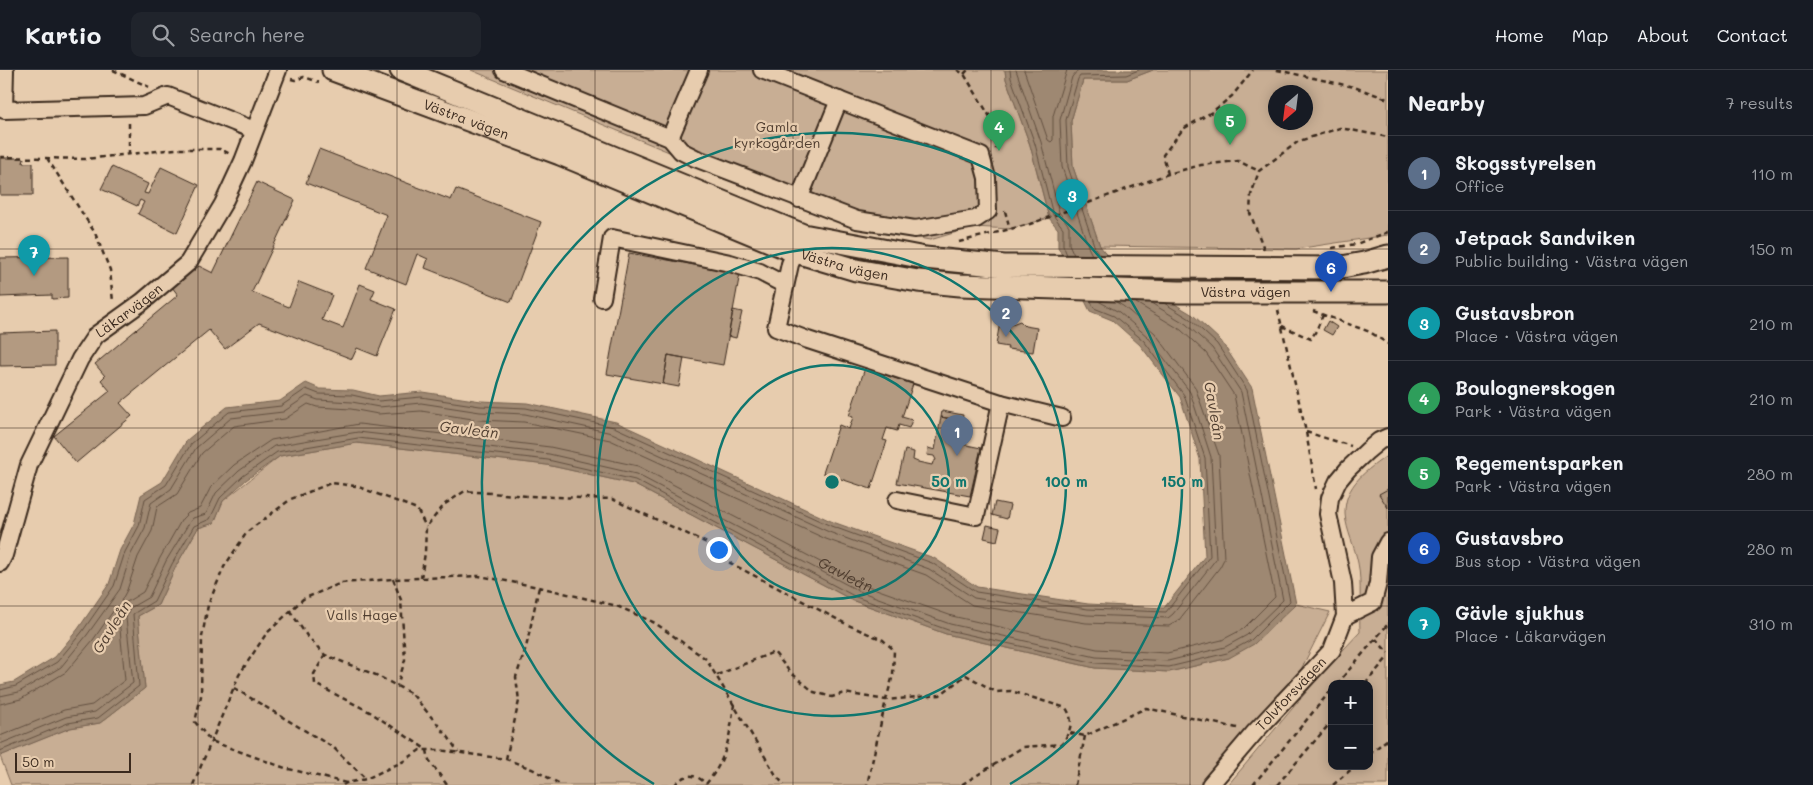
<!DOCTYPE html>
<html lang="en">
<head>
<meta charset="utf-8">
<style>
	body { margin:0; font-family:Mali,sans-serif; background:#20242c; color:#f1f3f6 }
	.controls { position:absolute; right:15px; bottom:15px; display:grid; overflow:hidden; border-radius:10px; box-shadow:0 2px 12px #0003 }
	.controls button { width:45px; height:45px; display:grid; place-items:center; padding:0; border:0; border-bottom:1px solid #363941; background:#171b24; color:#f1f3f6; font:25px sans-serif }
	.compass { position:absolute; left:1268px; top:15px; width:45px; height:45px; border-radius:50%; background:#171b24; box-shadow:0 2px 12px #0003; rotate:208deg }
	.scale { position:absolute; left:15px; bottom:12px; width:116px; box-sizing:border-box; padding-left:5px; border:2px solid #3b2a1e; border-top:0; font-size:14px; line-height:18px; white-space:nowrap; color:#3b2a1e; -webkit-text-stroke:4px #e7ccae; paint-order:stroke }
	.you { position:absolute; left:718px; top:479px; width:18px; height:18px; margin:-12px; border:4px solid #fff; border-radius:50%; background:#1a73e8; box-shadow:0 0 0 8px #1a73e833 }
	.badge { display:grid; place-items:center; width:32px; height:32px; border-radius:50%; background:#d1495b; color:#fff; font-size:16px; font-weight:700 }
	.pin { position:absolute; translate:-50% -41px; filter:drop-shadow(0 1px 2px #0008) }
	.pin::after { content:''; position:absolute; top:26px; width:18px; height:15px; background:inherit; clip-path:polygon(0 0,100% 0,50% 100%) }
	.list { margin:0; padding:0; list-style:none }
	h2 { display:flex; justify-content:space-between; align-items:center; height:65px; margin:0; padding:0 20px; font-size:21px }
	h2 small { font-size:16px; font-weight:400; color:#9ea1a6 }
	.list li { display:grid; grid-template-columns:32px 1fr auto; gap:15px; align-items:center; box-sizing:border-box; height:75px; padding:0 20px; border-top:1px solid #363941 }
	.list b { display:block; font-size:19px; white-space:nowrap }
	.list p { margin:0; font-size:16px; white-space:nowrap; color:#9ea1a6 }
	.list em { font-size:16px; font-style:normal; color:#9ea1a6 }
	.icon { flex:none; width:28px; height:28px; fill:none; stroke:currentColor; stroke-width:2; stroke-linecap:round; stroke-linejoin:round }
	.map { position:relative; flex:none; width:1388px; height:715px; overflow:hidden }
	header { display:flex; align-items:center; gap:30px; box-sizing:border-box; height:70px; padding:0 25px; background:#171b24; border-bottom:1px solid #363941 }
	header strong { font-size:24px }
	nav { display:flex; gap:28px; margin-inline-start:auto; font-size:18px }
	.search { width:350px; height:45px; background:#20242c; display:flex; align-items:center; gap:12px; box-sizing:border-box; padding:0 18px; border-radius:10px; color:#9ea1a6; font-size:19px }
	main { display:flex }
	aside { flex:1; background:#171b24 }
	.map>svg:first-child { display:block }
	.green { fill:#c8ae94; stroke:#826c59; fill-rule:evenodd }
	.water { fill:#9e8872; stroke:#766250 }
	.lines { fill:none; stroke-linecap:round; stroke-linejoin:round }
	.shore { stroke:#635040; stroke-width:1 }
	.building { fill:#b39a81; stroke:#3b2a1e }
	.minor-casing { stroke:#3b2a1e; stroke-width:20 }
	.major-casing { stroke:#3b2a1e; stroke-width:25 }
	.path { stroke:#3b2a1e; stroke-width:2.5; stroke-dasharray:5 4; stroke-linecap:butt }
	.minor { stroke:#e7ccae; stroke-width:16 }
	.major { stroke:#e7ccae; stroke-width:21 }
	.grid { fill:none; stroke:#3b2a1e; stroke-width:1; stroke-opacity:0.55 }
	.ring { fill:none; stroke:#0f766e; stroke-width:2.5 }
	.labels { text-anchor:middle; stroke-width:4.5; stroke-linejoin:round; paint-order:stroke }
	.street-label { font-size:14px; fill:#3b2a1e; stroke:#e7ccae }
	.park-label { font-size:14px; fill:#503e30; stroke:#e7ccae }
	.water-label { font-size:15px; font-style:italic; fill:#4f3d2f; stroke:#e7ccae }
	.centre { fill:#0f766e; stroke:#e7ccae; stroke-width:2.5 }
	.ring-label { font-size:15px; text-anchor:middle; font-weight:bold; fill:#0f766e; stroke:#e7ccae; stroke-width:4.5; stroke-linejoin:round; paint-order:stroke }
</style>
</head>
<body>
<header>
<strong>Kartio</strong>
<div class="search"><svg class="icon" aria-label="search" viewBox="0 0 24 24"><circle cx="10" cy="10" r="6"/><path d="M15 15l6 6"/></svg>Search here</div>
<nav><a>Home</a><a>Map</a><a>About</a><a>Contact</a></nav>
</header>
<main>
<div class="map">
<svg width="1388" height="715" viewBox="0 0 1388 715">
	<rect width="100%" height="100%" fill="#e7ccae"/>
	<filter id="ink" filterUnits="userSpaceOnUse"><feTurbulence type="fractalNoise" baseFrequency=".02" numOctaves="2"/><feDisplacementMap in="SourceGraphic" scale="10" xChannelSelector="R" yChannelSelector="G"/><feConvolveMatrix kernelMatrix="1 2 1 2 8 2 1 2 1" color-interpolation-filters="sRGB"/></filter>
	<g filter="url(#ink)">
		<!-- green -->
		<path class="green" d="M471 0H1005L1006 9 1030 75 1049 148 1010 159 974 157 930 170 855 157 797 135Z
			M1153 0H1388V165L1296 179 1100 176 1073 97 1071 51 1083 10H1127ZM1276 22H1306V52H1276Z
			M357 373 547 395 633 414 854 531 946 564 1095 598 1169 602 1229 588 1296 534 1330 542 1286 629 1210 715H11L0 686 70 658 100 653 145 618 138 546 158 535 176 496 198 458 214 453 223 431 280 386Z
			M1388 385V715H1228L1329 595 1360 562C1359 543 1362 510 1358 493 1355 477 1346 460 1345 444 1344 415 1367 400 1388 385ZM1332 614H1369V696H1332Z"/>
		<!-- water -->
		<path class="water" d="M1005 0H1153L1127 10H1083L1071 51 1073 97 1100 176 1120 201 1193 245 1221 271 1252 318 1296 534 1254 574 1229 588 1169 602 1095 598 946 564 854 531 633 414 547 395 357 373 280 386 246 410 223 431 214 453 198 458 176 496 158 535 138 546 145 618 100 653 70 658 0 686V615L14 612 55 587 78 559 109 514 120 480 134 454 141 425 162 412 187 370 227 337 280 331 306 313 320 319 353 320 379 326 422 322 481 331 527 333 616 352 833 452 934 488 977 517 1088 534 1164 538 1205 486 1200 389 1180 327 1140 275 1112 250 1090 241 1058 177V159L1049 148 1030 75 1006 9Z"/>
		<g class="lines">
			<!-- shore -->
			<g class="shore">
				<path d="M1010 0 1011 8 1035 74 1053 145 1063 158V175L1067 185"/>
				<path d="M1016 0 1041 72 1059 142 1069 156V174L1074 185"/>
				<path d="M1024 0 1048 70 1051 72 1053 70V46L1067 0"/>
				<path d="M1078 0 1072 7 1060 50 1062 97 1089 179 1092 185"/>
				<path d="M1100 185 1095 178 1068 97 1066 50 1078 9 1080 6 1126 5 1139 0"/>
				<path id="s1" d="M1116 232 1123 236 1155 263 1195 317 1219 385 1224 489 1220 497 1179 550 1169 556 1086 553 972 535 926 505 826 469 610 370 524 352 479 350 421 341 378 344 351 339 317 337 308 334 285 349 234 356 202 383 177 424 157 437 152 461 138 487 127 520 121 531 125 533 143 522 160 488 182 449 188 443 200 438 211 417 234 395 271 370 359 354 550 377 638 396 862 514 952 546 1097 579 1167 583 1222 570 1243 559 1275 527 1234 325 1206 283 1181 260 1136 233"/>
				<path d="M0 620 16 616 57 592 82 562 114 516 125 482 139 456 145 429 166 415 191 374 229 342 281 336 306 319 319 324 352 325 379 331 421 327 480 336 526 338 614 357 831 456 932 493 976 522 1088 539 1166 542 1210 486 1205 388 1184 325 1144 271 1114 246 1094 238 1091 231"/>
				<path d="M0 626 19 622 61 597 87 565 120 519 131 484 145 458 151 433 171 419 196 378 231 348 283 342 307 326 318 330 352 332 379 337 421 333 480 342 525 344 612 363 829 462 929 499 974 528 1087 545 1168 548 1173 544 1216 489 1211 387 1190 322 1148 267 1119 242 1098 231"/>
				<path d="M0 634 21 629 66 602 93 570 116 537H120L119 549 125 610 92 635 64 640 0 666"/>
				<path d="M0 674 66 647 95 642 133 613 126 548 130 538 149 527 166 491 189 453 193 448 206 444 216 423 239 401 274 376 358 362 549 384 636 404 859 521 950 554 1096 587 1168 591 1225 577 1247 565 1283 530 1241 322 1212 278 1186 254 1151 233"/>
				<path d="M0 681 68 653 98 648 139 616 133 544 154 531 172 494 194 456 210 449 220 428 243 406 277 382 358 368 548 390 635 410 856 527 948 560 1096 593 1169 597 1227 583 1251 570 1290 531 1247 320 1217 274 1190 249 1164 233"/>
			</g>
		</g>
		<!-- building -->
		<path class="building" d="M319 79 451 130 456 119 541 152 511 232 425 198 428 189 417 184 406 214 366 198 387 145 306 113Z
			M0 88H24L23 93H33V125H0Z
			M112 97 148 114 144 123 148 124 161 97 199 115 177 163 138 144 144 132 140 130 137 136 101 119Z
			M257 112 295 130 252 222 289 237 299 212 332 225 322 250 343 258 360 214 375 220 371 229 396 239 377 286 357 278 352 289 259 253 225 279 209 260 120 333 132 346 76 393 54 366 110 321 101 310 105 306 95 294 178 225 172 217 199 196 213 203Z
			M629 183 740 203 723 295 668 285 663 314 607 304Z
			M68 187V228L52 229V225L0 227V188Z
			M733 240 742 242 736 268 728 266Z
			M1020 251 1025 256 1037 258 1033 282 1007 279 1008 277 996 275 1000 252 1012 254Z
			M1328 251 1337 257 1332 265 1323 260Z
			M55 261V295L0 296V263Z
			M668 285 684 288 679 317 663 314Z
			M865 298 913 314 902 347 912 350 909 358 899 355 897 361 887 358 883 370 887 371 871 419 823 403 839 355 849 359 853 347 849 346Z
			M942 341 963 345 962 351 941 347Z
			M941 347 962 351 958 369 962 374 981 378 970 426 897 413 905 380 914 382 913 390 918 392 932 395 933 392 936 390 934 386 927 385 928 378 935 380Z
			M1388 419V438L1379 424Z
			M995 432 1010 435 1007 449 992 445Z
			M987 455 1000 458 997 471 984 468Z"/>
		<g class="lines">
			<defs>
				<g id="minor">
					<path d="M5 0 4 40 144 36 168 26 254 60"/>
					<path d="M504 0 670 68 681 81 695 88 857 150 915 159 976 149 988 141 987 108 981 86 762 0"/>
					<path d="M670 68 699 0"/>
					<path d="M799 129 839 30"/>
					<path d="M800 172 790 194 776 258 808 270 1001 333 1062 348"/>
					<path d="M602 228 612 168 730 193 760 202 785 215"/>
					<path d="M897 430 976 446 1001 333"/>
					<path id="s2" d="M0 493 4 485 29 395 80 289 96 265 142 232 188 193 223 134 243 91 278 0"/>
					<path d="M1345 546 1373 532 1378 513 1380 487 1388 472"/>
					<path id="s3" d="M1210 715 1255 662 1332 580 1345 546 1343 513 1328 444 1330 428 1338 411 1348 399 1367 381 1379 371 1388 367"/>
				</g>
				<g id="major">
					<path id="s4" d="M333 0 560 84 796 182 856 200 918 211 960 215 1179 222H1388"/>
					<path d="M401 0 803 165 925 188 1004 196 1336 198 1364 193 1388 186"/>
				</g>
			</defs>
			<!-- minor casing -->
			<use href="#minor" class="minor-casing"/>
			<!-- major casing -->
			<use href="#major" class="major-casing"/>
			<!-- path -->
			<path class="path" d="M113 0 149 17
				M957 0 964 4 992 50 996 79
				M1277 0 1354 17 1388 29
				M964 4 968 0
				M291 9 295 10 304 7 319 12
				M129 53V84
				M0 87 85 89 176 79H220L230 84
				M47 88 95 163 110 200 113 232
				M1168 104 1163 85 1183 59 1212 42 1232 26 1253 0
				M1005 141 1010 159
				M959 172 1030 154 1168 104 1201 95 1238 91 1259 101
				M1332 178 1356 174 1388 162
				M1264 179 1250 143 1251 125 1259 101 1299 71 1340 58 1388 67
				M1278 240 1306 362 1316 419
				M1313 241 1370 262 1388 274
				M1282 256 1311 269 1316 261 1323 245
				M1306 362 1351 376
				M421 508 425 483 426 457 445 434 465 421 528 426 612 429 707 473 717 486 848 555 883 570 894 580 893 605 886 630 867 715
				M393 509 401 530 405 590 397 616
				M290 541 307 566 325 585 376 605 412 624 449 668 458 682
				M1376 569 1388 583
				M325 585 314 604 315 614 370 642 427 680 429 690 447 715
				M717 605 774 582 790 602 814 622 832 627 844 623 886 630 940 625 966 605 996 622 1011 621 1066 638C1075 651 1070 662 1062 674L1023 677 961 715
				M1337 614 1388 554
				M1365 614 1388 587
				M234 618 334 678 366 709
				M1070 663 1085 666 1146 638 1237 658
				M1369 684 1388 669
				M506 689 519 631 516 607 526 578 539 517
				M346 713 285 698 211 671 195 652 201 626 202 567 208 535 224 497 247 462 291 429 331 413 356 416 417 439 426 457
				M706 714C727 689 730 666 734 634
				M193 715 239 605 266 564 303 529 341 513 393 509 479 506 539 517 617 536 655 553 706 589 776 705 784 715
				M343 715 346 713 366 709 404 691 420 680H439L506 689 532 699 562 715
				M675 715C684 703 696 703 706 714
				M1075 715 1085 666
				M1253 715 1332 619
				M1277 715 1332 651
				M1333 715 1355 696"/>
			<!-- minor -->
			<use href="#minor" class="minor"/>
			<!-- major -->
			<use href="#major" class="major"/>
		</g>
	</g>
	<!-- grid -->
	<path class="grid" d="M198 0V715M397 0V715M595 0V715M793 0V715M991 0V715M1190 0V715M0 179H1388M0 358H1388M0 536H1388"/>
	<!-- distance rings -->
	<g class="ring">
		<circle cx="832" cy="412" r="117"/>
		<circle cx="832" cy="412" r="234"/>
		<path d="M654 714A350 350 0 1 1 1010 714"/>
	</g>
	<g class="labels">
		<!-- street labels -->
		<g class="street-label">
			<text dy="5" stroke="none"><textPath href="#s4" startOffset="142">Västra vägen</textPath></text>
			<text dy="5" stroke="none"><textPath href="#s4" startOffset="548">Västra vägen</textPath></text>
			<text dy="5" stroke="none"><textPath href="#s4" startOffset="951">Västra vägen</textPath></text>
			<text dy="5" stroke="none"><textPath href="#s2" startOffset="290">Läkarvägen</textPath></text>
			<text dy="5" stroke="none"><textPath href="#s3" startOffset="122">Tolvforsvägen</textPath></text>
		</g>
		<!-- park labels -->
		<g class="park-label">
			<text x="777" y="62">Gamla<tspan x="777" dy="16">kyrkogården</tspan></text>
			<text x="362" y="550">Valls Hage</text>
		</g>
		<!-- water labels -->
		<g class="water-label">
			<text transform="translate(1214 341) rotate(80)" y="5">Gavleån</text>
			<text transform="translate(469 360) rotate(7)" y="5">Gavleån</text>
			<text dy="5" stroke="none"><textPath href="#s1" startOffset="2414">Gavleån</textPath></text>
			<text transform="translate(112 557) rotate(-58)" y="5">Gavleån</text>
		</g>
	</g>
	<circle cx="832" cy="412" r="8" class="centre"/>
	<g class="ring-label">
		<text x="949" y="417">50 m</text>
		<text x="1066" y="417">100 m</text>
		<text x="1182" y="417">150 m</text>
	</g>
</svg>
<div class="controls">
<button>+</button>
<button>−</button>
</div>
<svg class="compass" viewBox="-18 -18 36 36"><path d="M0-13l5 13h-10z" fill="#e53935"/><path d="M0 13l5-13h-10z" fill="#9ea1a6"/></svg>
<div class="scale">50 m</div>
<div class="you"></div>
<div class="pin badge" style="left:957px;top:386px;background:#5c6f8a">1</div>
<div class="pin badge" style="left:1006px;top:267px;background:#5c6f8a">2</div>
<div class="pin badge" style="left:1072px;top:150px;background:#0f9aa8">3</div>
<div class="pin badge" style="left:999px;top:81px;background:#2e9e5b">4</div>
<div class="pin badge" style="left:1230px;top:75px;background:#2e9e5b">5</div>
<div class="pin badge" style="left:1331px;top:222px;background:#1a4fb4">6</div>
<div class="pin badge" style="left:34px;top:206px;background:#0f9aa8">7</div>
</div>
<aside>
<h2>Nearby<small>7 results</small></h2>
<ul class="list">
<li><span class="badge" style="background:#5c6f8a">1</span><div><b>Skogsstyrelsen</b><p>Office</p></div><em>110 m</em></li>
<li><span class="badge" style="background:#5c6f8a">2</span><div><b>Jetpack Sandviken</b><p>Public building · Västra vägen</p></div><em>150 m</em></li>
<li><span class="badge" style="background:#0f9aa8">3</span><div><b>Gustavsbron</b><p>Place · Västra vägen</p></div><em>210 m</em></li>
<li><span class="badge" style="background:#2e9e5b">4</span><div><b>Boulognerskogen</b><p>Park · Västra vägen</p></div><em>210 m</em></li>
<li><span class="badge" style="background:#2e9e5b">5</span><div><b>Regementsparken</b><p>Park · Västra vägen</p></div><em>280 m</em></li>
<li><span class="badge" style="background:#1a4fb4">6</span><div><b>Gustavsbro</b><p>Bus stop · Västra vägen</p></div><em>280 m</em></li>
<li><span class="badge" style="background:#0f9aa8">7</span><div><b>Gävle sjukhus</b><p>Place · Läkarvägen</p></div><em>310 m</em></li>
</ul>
</aside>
</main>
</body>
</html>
